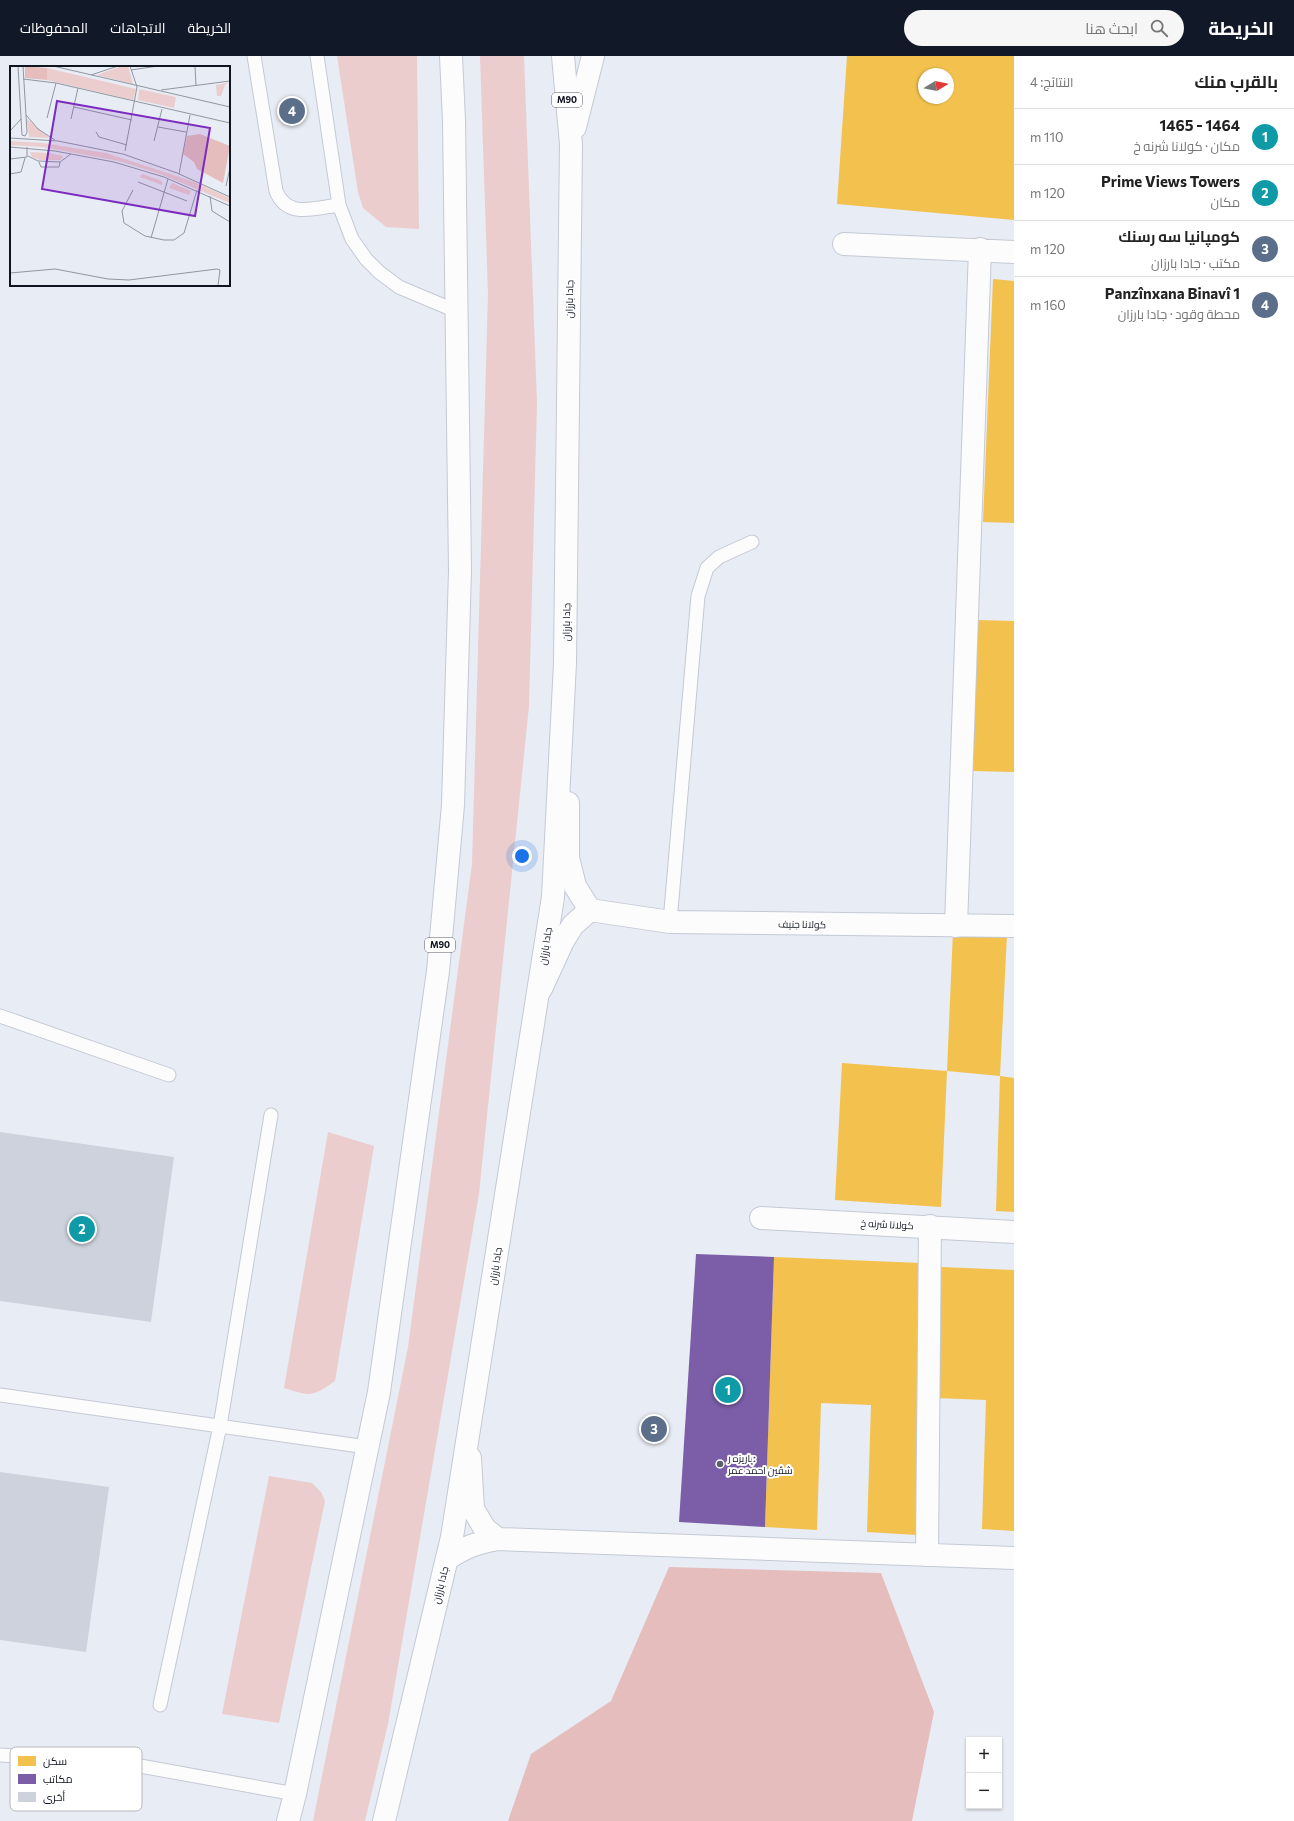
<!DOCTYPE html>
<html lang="ar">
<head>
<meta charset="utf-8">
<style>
	body { margin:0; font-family:Commissioner,Cairo,sans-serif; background:#f6f6f6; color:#222; direction:rtl }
	.controls { position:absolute; right:12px; bottom:12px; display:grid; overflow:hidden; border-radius:0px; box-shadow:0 1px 3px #0004 }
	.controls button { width:36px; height:36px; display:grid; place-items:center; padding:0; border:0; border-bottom:1px solid #e0e0e0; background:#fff; color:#222; font:20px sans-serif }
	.compass { position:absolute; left:918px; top:12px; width:36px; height:36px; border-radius:50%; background:#fff; box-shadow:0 1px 3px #0004; rotate:80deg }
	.you { position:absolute; left:522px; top:800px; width:14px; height:14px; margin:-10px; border:3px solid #fff; border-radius:50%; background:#1a73e8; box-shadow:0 0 0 6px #1a73e833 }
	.badge { display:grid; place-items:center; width:26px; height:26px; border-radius:50%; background:#111827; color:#fff; font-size:13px; font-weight:700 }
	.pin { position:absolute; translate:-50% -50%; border:2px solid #fff; box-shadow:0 1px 4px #0006 }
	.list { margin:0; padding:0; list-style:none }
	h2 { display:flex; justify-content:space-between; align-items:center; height:52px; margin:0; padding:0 16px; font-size:17px }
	h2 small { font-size:13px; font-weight:400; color:#767676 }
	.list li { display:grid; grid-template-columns:26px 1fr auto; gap:12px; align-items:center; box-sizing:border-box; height:56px; padding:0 16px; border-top:1px solid #e0e0e0 }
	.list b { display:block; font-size:15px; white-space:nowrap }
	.list p { margin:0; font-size:13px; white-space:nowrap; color:#767676 }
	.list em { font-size:13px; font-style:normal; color:#767676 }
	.icon { flex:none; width:22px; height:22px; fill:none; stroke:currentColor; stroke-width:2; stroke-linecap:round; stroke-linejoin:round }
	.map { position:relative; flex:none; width:1014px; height:1765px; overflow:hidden; direction:ltr }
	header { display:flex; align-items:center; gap:24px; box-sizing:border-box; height:56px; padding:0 20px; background:#111827; color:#fff }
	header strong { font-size:19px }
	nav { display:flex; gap:22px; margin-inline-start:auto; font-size:14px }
	.search { width:280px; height:36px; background:#f6f6f6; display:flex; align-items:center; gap:10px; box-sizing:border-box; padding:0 14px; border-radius:22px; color:#767676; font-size:15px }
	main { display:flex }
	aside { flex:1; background:#fff }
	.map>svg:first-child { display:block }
	.green { fill:#ebcdce }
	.forest { fill:#e6bdbd }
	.homes { fill:#f2c14e; fill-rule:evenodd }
	.offices { fill:#7b5ea7 }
	.building { fill:#cdd2dd }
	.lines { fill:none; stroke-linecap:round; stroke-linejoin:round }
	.service-casing { stroke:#c4c9d5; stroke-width:15 }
	.minor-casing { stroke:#c4c9d5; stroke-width:24 }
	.tertiary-casing { stroke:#c4c9d5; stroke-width:24 }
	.motorway-casing { stroke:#c4c9d5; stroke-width:24 }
	.service { stroke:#fcfcfd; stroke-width:13 }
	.minor { stroke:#fcfcfd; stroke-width:22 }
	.tertiary { stroke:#fcfcfd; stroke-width:22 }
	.motorway { stroke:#fcfcfd; stroke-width:22 }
	.poi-dot { fill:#5b606b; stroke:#fff; stroke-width:1.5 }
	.labels { text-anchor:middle; stroke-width:4; stroke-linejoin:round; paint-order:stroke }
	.shield { fill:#fff; stroke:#575a64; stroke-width:1 }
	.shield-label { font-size:9px; font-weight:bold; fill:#0f1421 }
	.street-label { font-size:10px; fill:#0f1421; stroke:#fff }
	.poi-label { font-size:10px; fill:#0f1421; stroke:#fff; text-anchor:start }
	.inset-road { fill:none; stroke:#9196a0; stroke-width:1 }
	.view { fill:#7b2cbf; fill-opacity:0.15; stroke:#7b2cbf; stroke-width:2 }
	.inset-edge { fill:none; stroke:#0f1421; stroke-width:2 }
	.key { fill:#fff; stroke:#b7b8bc; stroke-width:1 }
	.key-label { font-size:11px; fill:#0f1421 }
</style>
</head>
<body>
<header>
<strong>الخريطة</strong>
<div class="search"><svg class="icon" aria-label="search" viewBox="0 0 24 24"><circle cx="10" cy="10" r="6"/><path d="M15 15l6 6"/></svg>ابحث هنا</div>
<nav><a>الخريطة</a><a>الاتجاهات</a><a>المحفوظات</a></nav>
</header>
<main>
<aside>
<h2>بالقرب منك<small>النتائج: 4</small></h2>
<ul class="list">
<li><span class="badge" style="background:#0f9aa8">1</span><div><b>1464 - 1465</b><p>مكان · كولانا شرنه خ</p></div><em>110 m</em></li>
<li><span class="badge" style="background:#0f9aa8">2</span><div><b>Prime Views Towers</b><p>مكان</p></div><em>120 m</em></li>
<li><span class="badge" style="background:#5c6f8a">3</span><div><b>كومپانيا سه رسنك</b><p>مكتب · جادا بارزان</p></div><em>120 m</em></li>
<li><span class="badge" style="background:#5c6f8a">4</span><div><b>Panzînxana Binavî 1</b><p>محطة وقود · جادا بارزان</p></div><em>160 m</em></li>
</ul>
</aside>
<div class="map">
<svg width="1014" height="1765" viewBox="0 0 1014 1765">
	<rect width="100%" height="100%" fill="#e8ecf4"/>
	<!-- green -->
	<path class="green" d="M337 0H417L419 173 386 171 363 152 358 136Z
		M480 0H524L537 347 529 650 479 1138 388 1668 365 1765H313L408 1291 472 808 488 238Z
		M328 1076 374 1090 335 1325C311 1342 310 1340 284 1332Z
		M269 1420 312 1427 321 1436 325 1445 279 1667 222 1658Z"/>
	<!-- forest -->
	<path class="forest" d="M669 1511 881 1517 934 1656 912 1765H508L531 1698 611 1645Z"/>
	<!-- homes -->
	<path class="homes" d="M847 0H1014V164L837 148ZM924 18H948V42H924Z
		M993 223 1014 225V467L983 466Z
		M978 564 1014 565V716L972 715Z
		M953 875 1007 878 1000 1020 1014 1022V1156L996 1155 1000 1020 947 1015Z
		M842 1007 947 1015 941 1151 835 1144Z
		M774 1201 921 1207 917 1479 867 1476 871 1349 821 1347 817 1474 765 1471Z
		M941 1211 1014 1214V1475L982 1473 986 1344 936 1342Z"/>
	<!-- offices -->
	<path class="offices" d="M696 1198 774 1201 765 1471 679 1466Z"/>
	<!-- building -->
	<path class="building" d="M0 1076 174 1101 151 1266 0 1245Z
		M0 1416 109 1431 86 1596 0 1584Z"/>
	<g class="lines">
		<defs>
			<path id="service" d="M254 0 276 135C287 163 315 152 339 149
				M317 0 339 149 352 183 366 203 379 216 399 231 456 255
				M670 866 698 540 707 512 719 501 752 486
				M0 960 169 1019
				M0 1339 367 1391
				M160 1649 220 1370 271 1059
				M0 1699 92 1704 140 1710 295 1738"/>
			<path id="minor" d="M844 188 1014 196
				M956 870 980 193
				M761 1162 1014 1176
				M470 1402 473 1453 485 1473 498 1483
				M927 1499 930 1170
				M447 1503C465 1491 476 1487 498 1483L1014 1502"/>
			<path id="tertiary" d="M568 747V802L575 830 590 854 670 866 1014 870
				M541 933 563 885 573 869 590 854"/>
			<path id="motorway" d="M575 71 593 0
				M288 1765 295 1738 379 1336 438 915 453 749 460 515 454 65 451 0
				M384 1765 452 1481 553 841 565 607 571 88 563 0"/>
		</defs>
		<!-- service casing -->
		<use href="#service" class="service-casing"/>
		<!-- minor casing -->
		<use href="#minor" class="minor-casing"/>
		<!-- tertiary casing -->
		<use href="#tertiary" class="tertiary-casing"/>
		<!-- motorway casing -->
		<use href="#motorway" class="motorway-casing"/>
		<!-- service -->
		<use href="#service" class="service"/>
		<!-- minor -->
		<use href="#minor" class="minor"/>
		<!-- tertiary -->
		<use href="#tertiary" class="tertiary"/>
		<!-- motorway -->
		<use href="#motorway" class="motorway"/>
	</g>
	<!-- markers -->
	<circle class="poi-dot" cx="720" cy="1408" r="4"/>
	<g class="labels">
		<!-- shield labels -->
		<g class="shield">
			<rect x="552" y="37" width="30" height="14" rx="3"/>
			<rect x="425" y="882" width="30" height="14" rx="3"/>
		</g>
		<g class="shield-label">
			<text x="567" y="47">M90</text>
			<text x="440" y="892">M90</text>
		</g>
		<!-- street labels -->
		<g class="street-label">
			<text transform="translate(569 243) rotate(-89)" y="4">جادا بارزان</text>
			<text transform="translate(566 566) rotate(-89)" y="4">جادا بارزان</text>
			<text transform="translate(802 868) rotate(1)" y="4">كولانا جنيف</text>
			<text transform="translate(545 890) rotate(-81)" y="4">جادا بارزان</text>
			<text transform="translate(887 1168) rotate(3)" y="4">كولانا شرنه خ</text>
			<text transform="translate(495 1210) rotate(-81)" y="4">جادا بارزان</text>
			<text transform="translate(440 1529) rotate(-76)" y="4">جادا بارزان</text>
		</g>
		<!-- poi labels -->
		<g class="poi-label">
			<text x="728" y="1406">پاريزه ر:<tspan x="728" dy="12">شڤين احمد عمر</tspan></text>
		</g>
	</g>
	<!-- overview -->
	<g transform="translate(10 10)">
		<rect width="220" height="220" fill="#e8ecf4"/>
		<path d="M112 0H118L123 18 87 9ZM37 2 126 23 123 34 37 14ZM218 17 215 19 211 30H207L206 19ZM129 23 166 31 164 42 128 34ZM17 53 40 72 19 71ZM0 75 33 77 96 87 182 115 220 132V137L150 108 109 95 32 81 0 79ZM20 86 39 87 53 90 51 94H30L22 91ZM132 108 152 115V119L130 111ZM162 117 181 125 179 129 159 122Z" fill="#ebcdce"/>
		<path d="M15 0 37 2V14L15 12ZM190 68 220 80 213 117 187 103 184 96 173 88 177 70Z" fill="#e6bdbd"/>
		<path class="inset-road" d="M8 0 12 69 15 70 17 66 13 0M43 0 220 41M185 0 186 20M121 4 148 0M81 9 108 0M13 13 46 17 220 57M151 24 220 15M64 41 122 54M16 49 28 63 45 74M37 52 46 17M61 53 68 22M148 61 176 66M0 65 11 53M86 66 89 71 117 79M0 72 48 75 113 88 167 107 220 131M144 75 152 43M0 81 45 85 104 96 154 111 220 140M115 85 127 21 120 0M18 90 28 95 50 96 61 88M0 93 17 91V81M29 96 31 101H49L50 96M0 108 11 106 15 92M169 108 180 49M128 116 177 135M216 120 220 102M123 124 112 145 114 157 135 170 154 174H164L174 167 187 124M200 130 202 145 220 156M141 172 158 113M0 207 45 203 98 213 119 214 207 203 210 204 208 220"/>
		<path class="view" d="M47 35 200 62 185 150 32 123Z"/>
		<rect width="220" height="220" class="inset-edge"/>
	</g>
	<!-- legend -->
	<rect x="10" y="1691" width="132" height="64" rx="6" class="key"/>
	<rect x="18" y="1700" width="18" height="10" fill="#f2c14e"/>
	<rect x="18" y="1718" width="18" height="10" fill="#7b5ea7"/>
	<rect x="18" y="1736" width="18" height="10" fill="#cdd2dd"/>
	<g class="key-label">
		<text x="43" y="1709">سكن</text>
		<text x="43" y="1727">مكاتب</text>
		<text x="43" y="1745">أخرى</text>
	</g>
</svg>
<div class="controls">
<button>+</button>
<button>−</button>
</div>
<svg class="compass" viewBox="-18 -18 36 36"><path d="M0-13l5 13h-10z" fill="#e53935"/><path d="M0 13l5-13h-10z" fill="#767676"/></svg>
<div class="you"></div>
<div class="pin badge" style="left:728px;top:1334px;background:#0f9aa8">1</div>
<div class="pin badge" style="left:82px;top:1173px;background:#0f9aa8">2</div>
<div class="pin badge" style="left:654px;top:1373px;background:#5c6f8a">3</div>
<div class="pin badge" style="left:292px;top:55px;background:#5c6f8a">4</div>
</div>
</main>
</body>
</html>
